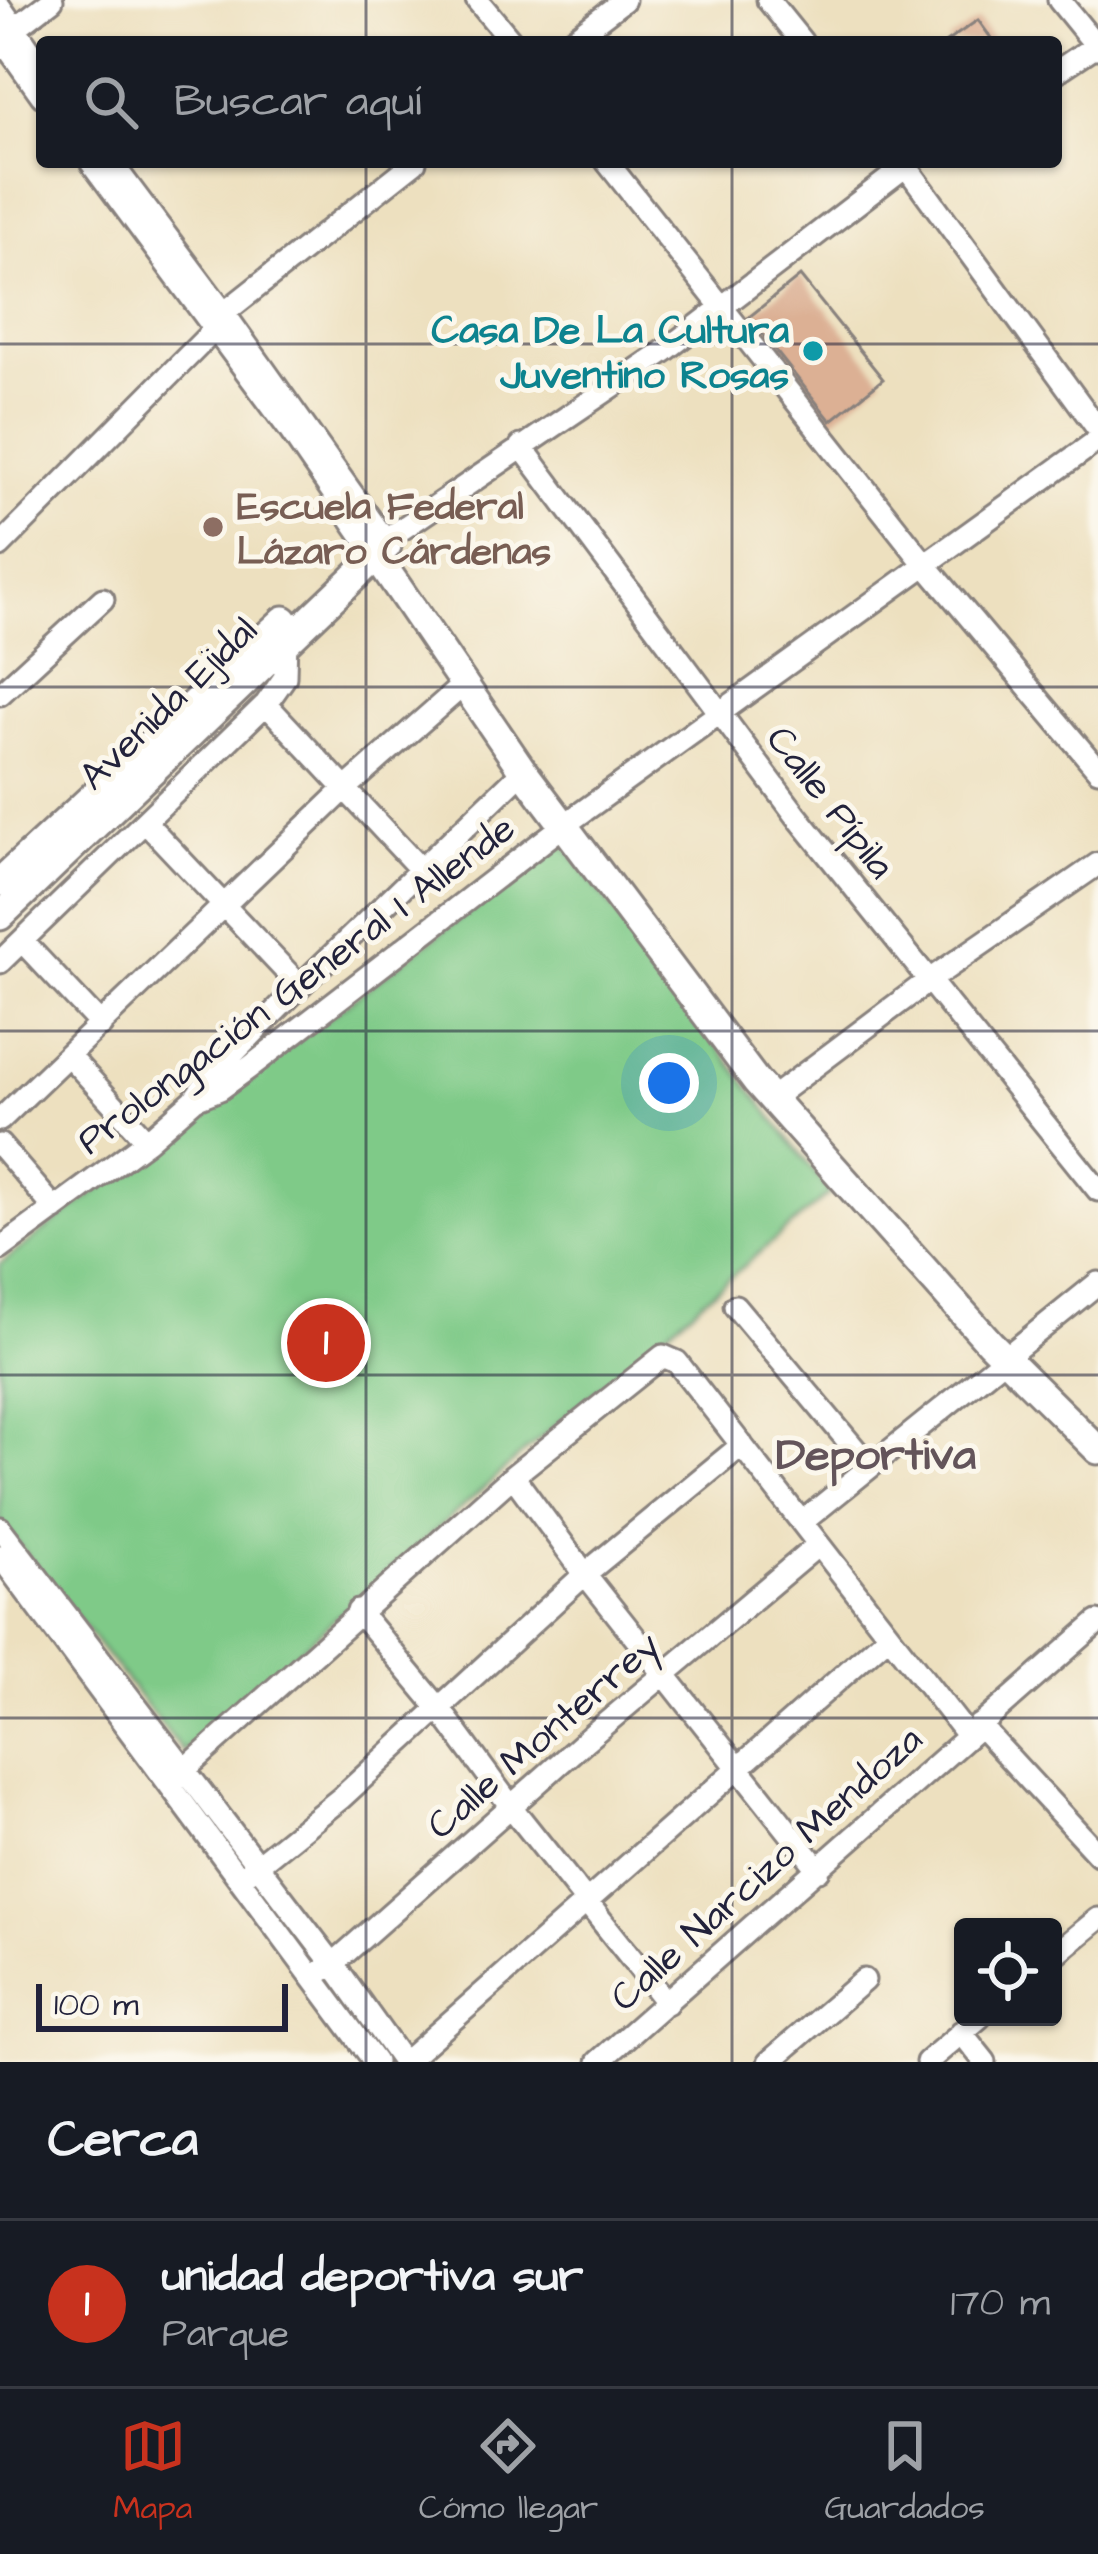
<!DOCTYPE html>
<html lang="es">
<head>
<meta charset="utf-8">
<style>
	body { margin:0; font-family:"Architects Daughter",sans-serif; background:#20242c; color:#f1f3f6 }
	.controls { position:absolute; right:36px; bottom:36px; display:grid; overflow:hidden; border-radius:12px; box-shadow:0 3px 9px #0004 }
	.controls button { width:108px; height:108px; display:grid; place-items:center; padding:0; border:0; border-bottom:3px solid #363941; background:#171b24; color:#f1f3f6; font:60px sans-serif }
	.scale { position:absolute; left:36px; bottom:30px; width:252px; box-sizing:border-box; padding-left:12px; border:6px solid #22223b; border-top:0; font-size:33px; line-height:42px; white-space:nowrap; color:#22223b; -webkit-text-stroke:9px #fbf7ec; paint-order:stroke }
	.you { position:absolute; left:669px; top:1083px; width:42px; height:42px; margin:-30px; border:9px solid #fff; border-radius:50%; background:#1a73e8; box-shadow:0 0 0 18px #1a73e833 }
	.badge { display:grid; place-items:center; width:78px; height:78px; border-radius:50%; background:#c8321e; color:#fff; font-size:39px; font-weight:700 }
	.pin { position:absolute; translate:-50% -50%; border:6px solid #fff; box-shadow:0 3px 12px #0006 }
	.list { margin:0; padding:0; list-style:none }
	h2 { display:flex; justify-content:space-between; align-items:center; height:156px; margin:0; padding:0 48px; font-size:51px }
	h2 small { font-size:39px; font-weight:400; color:#9ea1a6 }
	.list li { display:grid; grid-template-columns:78px 1fr auto; gap:36px; align-items:center; box-sizing:border-box; height:168px; padding:0 48px; border-top:3px solid #363941 }
	.list b { display:block; font-size:45px; white-space:nowrap }
	.list p { margin:0; font-size:39px; white-space:nowrap; color:#9ea1a6 }
	.list em { font-size:39px; font-style:normal; color:#9ea1a6 }
	.icon { flex:none; width:66px; height:66px; fill:none; stroke:currentColor; stroke-width:2; stroke-linecap:round; stroke-linejoin:round }
	.map { position:relative; flex:none; width:1098px; height:2062px; overflow:hidden }
	.search { position:absolute; background:#171b24; box-shadow:0 3px 9px #0004; left:36px; right:36px; top:36px; height:132px; display:flex; align-items:center; gap:30px; box-sizing:border-box; padding:0 42px; border-radius:12px; color:#9ea1a6; font-size:45px }
	.sheet { height:324px; background:#171b24 }
	nav { display:flex; justify-content:space-around; align-items:center; box-sizing:border-box; height:168px; border-top:3px solid #363941; background:#171b24; font-size:33px; color:#9ea1a6 }
	nav a { display:grid; justify-items:center; gap:6px }
	nav .on { color:#c8321e }
	.map>svg:first-child { display:block }
	.green { fill:#7fca88; stroke:#507662; stroke-width:3 }
	.building { fill:#dcb094 }
	.lines { fill:none; stroke-linecap:round; stroke-linejoin:round }
	.minor-casing { stroke:#88817d; stroke-width:27 }
	.major-casing { stroke:#88817d; stroke-width:33 }
	.minor { stroke:#fff; stroke-width:21 }
	.major { stroke:#fff; stroke-width:27 }
	.grid { fill:none; stroke:#22223b; stroke-width:3; stroke-opacity:0.55 }
	.culture-dot { fill:#0f9aa8; stroke:#fbf7ec; stroke-width:4.5 }
	.education-dot { fill:#8d6e63; stroke:#fbf7ec; stroke-width:4.5 }
	.labels { text-anchor:middle; stroke-width:10; stroke-linejoin:round; paint-order:stroke }
	.culture-label { font-size:39px; font-weight:bold; fill:#0d838f; stroke:#fbf7ec; text-anchor:end }
	.education-label { font-size:39px; font-weight:bold; fill:#785e54; stroke:#fbf7ec; text-anchor:start }
	.street-label { font-size:39px; fill:#22223b; stroke:#fbf7ec }
	.quarter-label { font-size:45px; font-weight:bold; fill:#63545a; stroke:#fbf7ec }
</style>
</head>
<body>
<div class="map">
<svg width="1098" height="2062" viewBox="0 0 1098 2062">
	<rect width="100%" height="100%" fill="#fbf7ec"/>
	<filter id="ink" filterUnits="userSpaceOnUse"><feTurbulence type="fractalNoise" baseFrequency=".00833" numOctaves="2"/><feDisplacementMap in="SourceGraphic" scale="24" xChannelSelector="R" yChannelSelector="G"/><feConvolveMatrix kernelMatrix="1 2 1 2 8 2 1 2 1" color-interpolation-filters="sRGB"/></filter>
	<filter id="wash" filterUnits="userSpaceOnUse"><feTurbulence type="fractalNoise" baseFrequency=".004" numOctaves="4" result="noise"/><feDisplacementMap in="SourceGraphic" scale="48" xChannelSelector="R" yChannelSelector="G"/><feGaussianBlur stdDeviation="2.7" result="paint"/><feColorMatrix in="noise" values="0 0 0 0 0 0 0 0 0 0 0 0 0 0 0 0 0 1.4 0 .05"/><feComposite in="paint" operator="in"/></filter>
	<g filter="url(#wash)">
		<rect width="100%" height="100%" fill="#ede0bf"/>
		<!-- green -->
		<path class="green" d="M562 842 830 1193 558 1423 183 1752 0 1521V1264Z"/>
		<g id="blocks">
			<!-- building -->
			<path class="building" d="M978 20 994 42H946Z
				M800 276 883 379 831 421 749 317Z"/>
		</g>
	</g>
	<g filter="url(#ink)">
		<use href="#blocks" fill-opacity="0" stroke="#88817d" stroke-width="3"/>
		<g class="lines">
			<defs>
				<path id="minor" d="M477 0 512 42
					M768 0 802 42
					M1059 0 1098 48
					M0 7 42 67
					M5 36 52 0
					M0 37 42 96
					M569 42 624 0
					M1056 72 1098 44
					M91 162 289 429 369 545
					M111 162 224 313 385 540
					M607 162 924 563 1098 770
					M903 162 1098 429
					M521 446 796 815 1098 1190
					M389 545 396 533 666 350 911 162
					M0 546 213 331 224 313 415 162
					M0 694 103 599
					M266 704 421 870
					M146 823 300 986
					M22 941 101 1025
					M0 962 266 704 285 677 286 637
					M70 1057 147 1141
					M195 1098 211 1076 300 986 523 771
					M771 1099 928 981 1098 864
					M0 1120 346 788 463 685
					M0 1145 55 1209
					M0 1249 147 1141 195 1099 220 1089 250 1067 563 826 1098 440
					M735 1306 869 1466
					M513 1476 585 1574 819 1870
					M802 1522 1098 1283
					M0 1528 333 1964 403 2062
					M0 1556 375 2062
					M358 1611 438 1707 512 1808 667 2003
					M979 1725 1098 1854
					M171 1782 513 1476 663 1356 677 1362 967 1735
					M240 1879 341 1798 585 1574 742 1445
					M1053 1956 1098 1919
					M312 1977 333 1964 586 1740 818 1545
					M961 2032 985 2062
					M405 2062 888 1636
					M598 2062 1098 1622
					M769 2062 864 1980
					M927 2062 980 2017"/>
				<path id="major" d="M369 545 523 771 756 1081 990 1343 1098 1450
					M0 882 284 620
					M0 916 387 546"/>
			</defs>
			<!-- minor casing -->
			<use href="#minor" class="minor-casing"/>
			<!-- major casing -->
			<use href="#major" class="major-casing"/>
			<!-- minor -->
			<use href="#minor" class="minor"/>
			<!-- major -->
			<use href="#major" class="major"/>
		</g>
	</g>
	<!-- grid -->
	<path class="grid" d="M366 0V42M732 0V42M366 162V2062M732 162V2062M0 344H1098M0 687H1098M0 1031H1098M0 1375H1098M0 1718H1098"/>
	<!-- markers -->
	<circle class="culture-dot" cx="813" cy="351" r="12"/>
	<circle class="education-dot" cx="213" cy="527" r="12"/>
	<g class="labels">
		<!-- culture labels -->
		<g class="culture-label">
			<text x="789" y="343">Casa De La Cultura<tspan x="789" dy="45">Juventino Rosas</tspan></text>
		</g>
		<!-- education labels -->
		<g class="education-label">
			<text x="237" y="519">Escuela Federal<tspan x="237" dy="45">Lázaro Cárdenas</tspan></text>
		</g>
		<!-- street labels -->
		<g class="street-label">
			<text transform="translate(167 702) rotate(-44)" y="14">Avenida Ejidal</text>
			<text transform="translate(832 801) rotate(52)" y="14">Calle Pípila</text>
			<text transform="translate(295 983) rotate(-37)" y="14">Prolongación General I Allende</text>
			<text transform="translate(542 1734) rotate(-41)" y="14">Calle Monterrey</text>
			<text transform="translate(765 1867) rotate(-42)" y="14">Calle Narcizo Mendoza</text>
		</g>
		<!-- quarter labels -->
		<g class="quarter-label">
			<text x="876" y="1469">Deportiva</text>
		</g>
	</g>
</svg>
<div class="controls">
<button><svg class="icon" aria-label="locate" viewBox="0 0 24 24"><circle cx="12" cy="12" r="6"/><path d="M12 2v4M12 18v4M2 12h4M18 12h4"/></svg></button>
</div>
<div class="scale">100 m</div>
<div class="you"></div>
<div class="pin badge" style="left:326px;top:1343px">1</div>
<div class="search"><svg class="icon" aria-label="search" viewBox="0 0 24 24"><circle cx="10" cy="10" r="6"/><path d="M15 15l6 6"/></svg>Buscar aquí</div>
</div>
<section class="sheet">
<h2>Cerca<small></small></h2>
<ul class="list">
<li><span class="badge">1</span><div><b>unidad deportiva sur</b><p>Parque</p></div><em>170 m</em></li>
</ul>
</section>
<nav>
<a class="on"><svg class="icon" aria-label="map" viewBox="0 0 24 24"><path d="M3 6l6-2 6 2 6-2v14l-6 2-6-2-6 2zM9 4v14M15 6v14"/></svg>Mapa</a>
<a><svg class="icon" aria-label="directions" viewBox="0 0 24 24"><path d="M12 3l9 9-9 9-9-9zM9 14v-3h6M13 9l2 2-2 2"/></svg>Cómo llegar</a>
<a><svg class="icon" aria-label="saved" viewBox="0 0 24 24"><path d="M7 4h10v16l-5-4-5 4z"/></svg>Guardados</a>
</nav>
</body>
</html>
